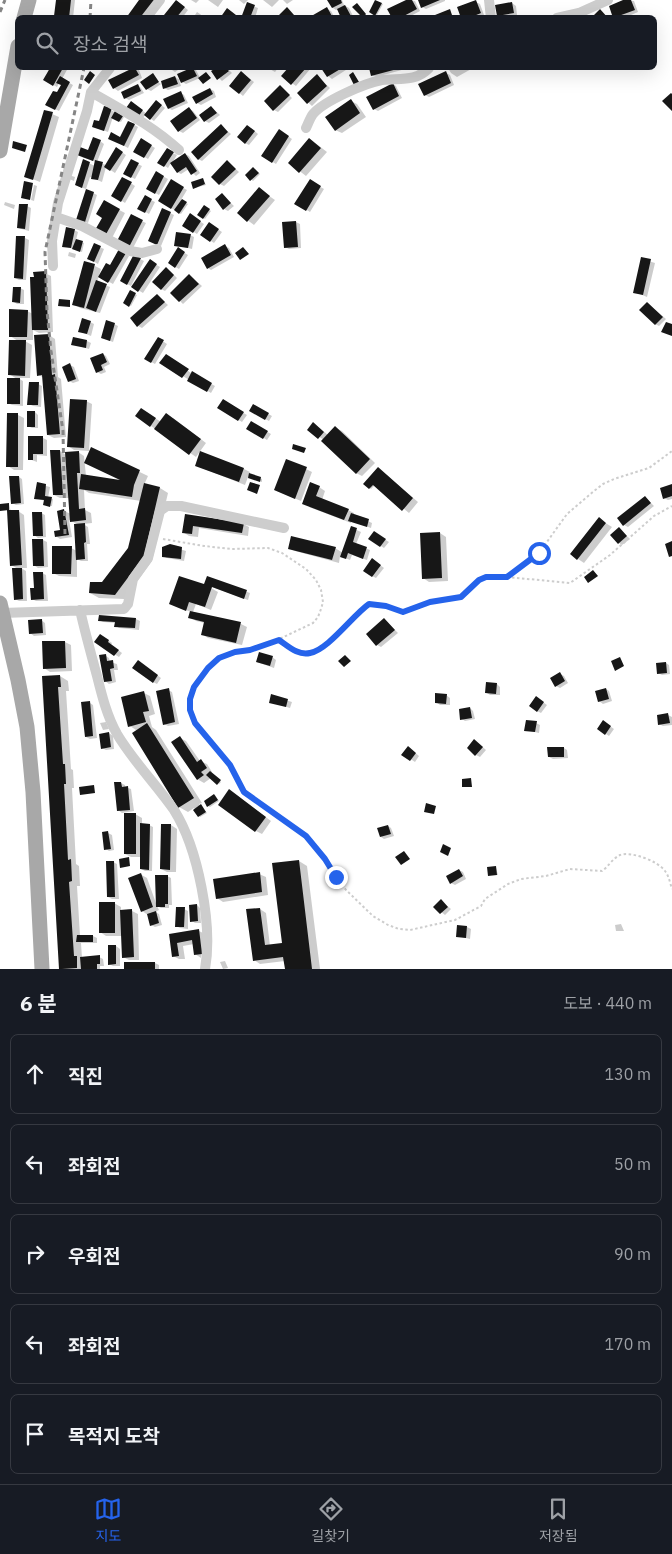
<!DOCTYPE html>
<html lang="ko">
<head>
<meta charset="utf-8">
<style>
	body { margin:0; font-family:"IBM Plex Sans","Noto Sans KR",sans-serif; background:#242831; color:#f1f3f6 }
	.stop { position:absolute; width:15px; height:15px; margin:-11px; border:4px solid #2563eb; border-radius:50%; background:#fff }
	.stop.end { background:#2563eb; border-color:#fff; box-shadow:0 1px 5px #0008 }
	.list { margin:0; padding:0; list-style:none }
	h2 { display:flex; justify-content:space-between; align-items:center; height:65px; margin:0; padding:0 20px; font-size:21px }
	h2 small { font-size:16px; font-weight:400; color:#9ea1a6 }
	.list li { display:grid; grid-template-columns:32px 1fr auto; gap:15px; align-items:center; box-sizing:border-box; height:80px; margin:0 10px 10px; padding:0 10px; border:1px solid #363941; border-radius:8px }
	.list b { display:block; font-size:19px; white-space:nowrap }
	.list em { font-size:16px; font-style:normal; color:#9ea1a6 }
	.icon { flex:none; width:28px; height:28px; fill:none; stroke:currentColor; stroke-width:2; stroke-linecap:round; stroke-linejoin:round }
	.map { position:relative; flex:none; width:672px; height:969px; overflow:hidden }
	.search { position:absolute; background:#171b24; box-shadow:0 5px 20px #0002; left:15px; right:15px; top:15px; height:55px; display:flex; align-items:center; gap:12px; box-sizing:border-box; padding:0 18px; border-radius:8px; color:#9ea1a6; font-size:19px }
	.sheet { height:515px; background:#171b24 }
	nav { display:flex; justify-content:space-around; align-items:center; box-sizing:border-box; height:70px; border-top:1px solid #363941; background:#171b24; font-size:14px; color:#9ea1a6 }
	nav a { display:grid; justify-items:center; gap:2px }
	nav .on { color:#2563eb }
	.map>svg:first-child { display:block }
	.shadow { fill:#0003 }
	.building { fill:#171717 }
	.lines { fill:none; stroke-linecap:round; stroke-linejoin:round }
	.path { stroke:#cdcdcd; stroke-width:2; stroke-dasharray:2.5 2.5; stroke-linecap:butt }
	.street { stroke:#cdcdcd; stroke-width:10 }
	.primary { stroke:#a8a8a8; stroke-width:15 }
	.rail { stroke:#858585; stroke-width:3; stroke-dasharray:5 4; stroke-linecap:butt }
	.route { stroke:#2563eb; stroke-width:6 }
</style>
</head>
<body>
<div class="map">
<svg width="672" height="969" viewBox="0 0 672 969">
	<rect width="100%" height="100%" fill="#fff"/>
	<!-- shadow -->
	<path class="shadow" d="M57 0H75L73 18 59 17 55 15Z
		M191 0H199L196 3Z
		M208 0H223L218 7Z
		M239 0H248L244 4Z
		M263 0H279L272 7Z
		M283 0H293L287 4Z
		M328 0H342L344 5 349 8 354 18H342L338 9 336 10 333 8Z
		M409 0 415 1 420 11 407 18H393Z
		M419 0H445V1L426 9 422 7Z
		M626 0 634 1 638 12 624 18 615 17Z
		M177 1 188 10 182 18H169Z
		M376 1 383 4 377 15 370 12Z
		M476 2 480 4 484 15 478 18H462Z
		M512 3 516 6 517 15 503 18 498 16Z
		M248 4 258 8 255 18H244Z
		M327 9 331 11 335 18H311Z
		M197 12 200 14 205 18H193Z
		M52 68H68L62 79 73 85 59 111 47 105 57 94 63 85 59 83 57 87 45 80Z
		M135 68 139 70 142 78 118 91 114 88Z
		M169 68H181L175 72Z
		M192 68 196 70 200 78 186 84 179 80 181 86 168 90 164 88 175 77 182 81Z
		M218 68H227L232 73 222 81 213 72Z
		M268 68H278L275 72Z
		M289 68H311L296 86 282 76Z
		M322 68H349L332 79 328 76Z
		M370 68H409L376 77 372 75Z
		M448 68H473L457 77 451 73Z
		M446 73 450 75 454 85 429 97 425 95Z
		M153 75 159 81 154 77 153 79 161 84 151 91 147 89Z
		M245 75 254 82 243 96 231 86Z
		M317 76 330 88 312 106 298 93Z
		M393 84 396 86 402 98 378 111 374 109Z
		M138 85 141 88 144 93 129 100 125 98Z
		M280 87 292 98 278 112 274 110Z
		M210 89 214 91 216 97 201 105 197 103Z
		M181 93 184 95 188 103 172 110 168 108Z
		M351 101 357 104 366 117 342 133 335 130Z
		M160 104 165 108 154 121 145 115 143 118 139 116 135 105 147 114Z
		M105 107 124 117 121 122 113 117 108 132 97 128Z
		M211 107 220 115 209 123 205 121Z
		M189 109 193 111 200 120 183 133 179 131Z
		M45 111 59 117 40 182 25 176Z
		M129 122 138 127 128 148 109 138H121Z
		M221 126 231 134 202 161 198 159Z
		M251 128 258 134 249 145 245 143Z
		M279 130 292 139 276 164 263 156Z
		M310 139 327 152 306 176 289 163Z
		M142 140 155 148 148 159 135 151Z
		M100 141 104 144 97 162 106 165 117 149 126 155 115 173 106 167 102 182 90 177 86 189 80 187 76 185 84 161 95 166 96 162 82 157Z
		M167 150 177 155 172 163 185 154 189 156 200 173 196 176 189 169 181 174 177 172 171 163 168 168 159 162Z
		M131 161 142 166 135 179 125 174Z
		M228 162 239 172 224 186 220 184Z
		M255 169 260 174 253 181 246 175Z
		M157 173 168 179 159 195 148 189Z
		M69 175 75 177 74 181 67 178Z
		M123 178 135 186 125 203 113 195Z
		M203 179 206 185 194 188Z
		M171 181 187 190 181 200 188 204 181 214 160 201Z
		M310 181 324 189 310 212 296 203Z
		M34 185 37 186 34 201 31 200Z
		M259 189 275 200 254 225 238 213Z
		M93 193 97 195 88 223 82 221Z
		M222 195 234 206 228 211 224 209Z
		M145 197 155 202 149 214 139 208Z
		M5 202 15 205 14 209 4 205Z
		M104 202 125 213 112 238 97 230 103 217Z
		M27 206 31 208 29 231 18 228Z
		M204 206 211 211 205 219 199 214Z
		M170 213 174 215 161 246 154 243Z
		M190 215 204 224 197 234 184 226Z
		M131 216 146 223 133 248 119 241Z
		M296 222 300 224 301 248 289 249 285 247Z
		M213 226 222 232 214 243 211 241Z
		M74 230 78 232 76 240 84 243 82 252 64 246Z
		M190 235 194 237 192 249 176 245Z
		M25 238 29 240 26 280H19L15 278Z
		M95 245 104 249 98 264 93 261Z
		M225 246 229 248 234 257 211 270 208 268Z
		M178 249 188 255 179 269 169 263Z
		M119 250 129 256 113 284 100 277 110 267Z
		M69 252 76 254 75 258 68 256Z
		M134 256 144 261 131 286 121 281Z
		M642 259 655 263 647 297 635 292Z
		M150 261 160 267 143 293 133 287Z
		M95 266 101 269 97 282 110 287 100 313 80 308 74 304Z
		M170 271 177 278 165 291 161 289Z
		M45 273 51 276 53 332 39 333 33 330V340H23L32 345 30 378H18L23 381V406L12 405 8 403 17 379 9 374 18 341 10 336 27 311 33 314 35 278Z
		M189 275 202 286 183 304 180 301Z
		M20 288 24 290V304H17L14 302Z
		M130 292 137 295 131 306 125 303Z
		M157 295 168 305 142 328 138 326Z
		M647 303 666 319 659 326 655 324Z
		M90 322 94 324 91 336 79 331Z
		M114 324 118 326 113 342 102 338Z
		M49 335 55 339 58 377 61 379 66 437 54 438 48 435 44 378 39 375 36 336Z
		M158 338 167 344 155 364 146 359Z
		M87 341 91 343 89 349 72 344Z
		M103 354 106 356 110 364 104 367 106 372 101 374 97 372Z
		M166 355 191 373 215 386 211 393 161 363Z
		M70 365 74 367 79 381 73 383 69 381Z
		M38 384 42 386 41 407 33 406 29 404Z
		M86 401 92 404 89 451 74 450 68 446Z
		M223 401 247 415 242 422 219 408Z
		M254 406 272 416 269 421 251 411Z
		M145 411 161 422 173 418 206 443 196 457 151 426Z
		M35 412 38 415V428H32L28 426Z
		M18 415 24 418 23 470H14L8 466Z
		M252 423 271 434 267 440 248 428Z
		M317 426 328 435 336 428 342 431 375 463 362 476 356 473 324 440 309 430Z
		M29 438H43L47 440V456L37 455V462L29 459Z
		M92 449 148 476 144 485 160 488 168 493 152 561 124 599 99 598 90 593 103 584 130 549 141 501 89 493 84 490 85 510 91 513 92 523 83 524 88 527 90 544H87L88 561H81L77 559V577L59 576 53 573 71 548 77 551 79 525 69 520 72 537 60 539 57 537 61 531 64 511 71 514 69 498H60L54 495 52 451H60L66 455 78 452 84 456 86 476 121 481Z
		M201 453 244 469 250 472 249 474 262 479V482L248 477 245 485 202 468Z
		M306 469 312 472 301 501 275 490Z
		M384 473 418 502 409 513 375 485 371 489 365 484Z
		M19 477 22 479 24 504 16 505 12 503Z
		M38 484 50 487 48 498 53 499 52 506H46L45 501 36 498Z
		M672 486V499L668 500 664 498Z
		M319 487 325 491 322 500 348 510 354 513V515L372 523 371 528 351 521V523L309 507Z
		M645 497 654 506 628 527 624 525Z
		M9 504 11 512 18 511 24 515 27 568H21L26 571 27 601H19L15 599 18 569 11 565 8 511H0V505Z
		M41 513 45 515 46 537 38 538 34 535Z
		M186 515 243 524 249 527 248 536 199 528 198 537 189 536 183 532Z
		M599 519 612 527 584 563 578 559Z
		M352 528 361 532 356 544 370 550 367 560 352 555 350 560 340 556 339 563 295 551 289 548H335L343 553Z
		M619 529 630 539 622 545 619 543Z
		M374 533 389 542 384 548 370 539Z
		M440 533 446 537 448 581 429 582 423 578Z
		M43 540 47 542 48 567 38 568 35 566Z
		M170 546 186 551 184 561 167 558 163 556Z
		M376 562 384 568 376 578 372 576Z
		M42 573 46 575 48 601H36L32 599 35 589Z
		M180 577 205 586 208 578 250 593 248 600 212 587 211 588 218 592 211 610 196 604 193 612 241 624 247 627 242 645 208 638 202 634 205 623 196 621 190 617 191 612 170 604Z
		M136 619 140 621 139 630 119 628 116 626V623L103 622 99 620Z
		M384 619 398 633 381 647 377 645Z
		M41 620 45 623 46 635 34 636 30 633Z
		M100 635 112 643 111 645 122 653 119 657 95 642Z
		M65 642 71 645 72 671 50 672 44 668 43 643Z
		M106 656 109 658 110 662 117 664 118 670H114L116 682 109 684 105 681Z
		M272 657 276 660 274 668 257 662Z
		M666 663 669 665 670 674 662 675 658 673Z
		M142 664 161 678 157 684 153 682Z
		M560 674 564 676 568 683 560 688 556 686Z
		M60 676 68 681 69 691H66L71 769 73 770 74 788H72L76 864 79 866 80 886H77L80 936H93L97 938V943H81L82 958 99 957 103 959 104 966H100V969H62L43 677Z
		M497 684 500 687V695H490L487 693Z
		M606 689 609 691 612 701 603 704 599 701Z
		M168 690 172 692 179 724 168 726 164 724Z
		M144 693 150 696 155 714 149 716 152 727 156 730 202 803 199 804 207 813 200 817 194 808 188 812 179 807 142 728 136 730 130 726Z
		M446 695 450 698V705H440L436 702Z
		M272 696 292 702 290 708 270 702Z
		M540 700 547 705 541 713 537 711Z
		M90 703 93 705 97 738 90 739 86 737Z
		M470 708 473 711 475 719 465 721 462 719Z
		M668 715 672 717V725L663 726 659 724Z
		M106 722 109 729 103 730 100 723Z
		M536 723 540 725 539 733 526 730Z
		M607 724 614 729 609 736 606 734Z
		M109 733 113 736 114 749 106 750 102 748Z
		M180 738 186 741 200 761 207 764 212 772 211 773 221 782 219 784 211 778 204 783 197 779Z
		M478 743 486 750 480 757 476 755Z
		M564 748 567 750 568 758 553 759 549 757Z
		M412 750 419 756 415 762 403 754Z
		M121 783 125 785V787L131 789 134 811 122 813 118 810 115 784Z
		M235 794 271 821 262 834 256 831Z
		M215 795 219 801 210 807 208 806Z
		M135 814 142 818V825H149L153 827 152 871H145L141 869V857H131L125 854Z
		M171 825 177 829 176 872H167L161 869Z
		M388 826 391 828 394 836 384 839 381 837Z
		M108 833 112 835 114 850 109 851 106 849Z
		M299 861 307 866 320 969H286L285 961 260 964 254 960 260 909 266 913 270 946 283 944Z
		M113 862 117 864 119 899H112L108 897Z
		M496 868 498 875H489Z
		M459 870 463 872 466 879 455 885 451 883Z
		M140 874 147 878 157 906 167 876 171 878 172 905H169V908H161L157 906 159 910 155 912 159 914 162 925 155 927 151 925 148 915 142 911Z
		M259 874 266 877 268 895 223 902 217 898Z
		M441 901 451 909 445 915 435 907Z
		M114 903 121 907V911H132L138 914 139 960H129L123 957 122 936H106L100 932Z
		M197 905 200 908 201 923H195L192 921Z
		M184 909 188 911V929L180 928 176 926Z
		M621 924 624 931H616L615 925Z
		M467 927 471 929 470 939 458 936Z
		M199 931 205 934 201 958 195 954 194 944 183 946 185 959H179L173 956 170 935Z
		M116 946 120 949V966H113L109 964Z
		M225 961 228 968 223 969 220 962Z
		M155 963 159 965V969H125Z"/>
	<!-- building -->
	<path class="building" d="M56 0H71L69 18 54 16Z
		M139 0H155L141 18H126Z
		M176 0 185 7 176 18H167L164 15Z
		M327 0H341L342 3 332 8Z
		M375 0 382 3 375 16 369 12Z
		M406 0H412L417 9 400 18H392L387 9Z
		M418 0H440L421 8Z
		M476 0 481 13 469 18H461L457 7Z
		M623 0H631L635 10 613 18 609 6Z
		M247 2 255 5 250 18H241Z
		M512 2 514 13 497 16 495 5Z
		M357 3 366 14 363 18 352 7Z
		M345 5 351 16 341 18 337 9Z
		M287 7 294 15 291 18H276Z
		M327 7 333 18H308Z
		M227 8 236 15 234 18H220Z
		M450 9 453 18H430V17Z
		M600 9 608 18H591Z
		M50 68H63L53 86 43 80Z
		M133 68H135L139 75 113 89 108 80Z
		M191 68H193L197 76 181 83 177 74Z
		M216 68H226L229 71 217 80 211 71Z
		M288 68H306L291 85 281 76Z
		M321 68H342L327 77Z
		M369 68H401L371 76Z
		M90 71 95 75 89 84 84 80Z
		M241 71 251 80 239 94 229 86Z
		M446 71 451 83 424 96 418 84Z
		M206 72 211 78 203 84 198 78Z
		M353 72 359 82 354 85 349 75Z
		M153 73 159 82 146 90 140 82Z
		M317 74 327 86 307 104 297 93Z
		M60 76 70 82 55 110 45 105 53 91 57 92 61 85 56 83Z
		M175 76 178 84 163 89 161 81Z
		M393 83 399 96 373 110 366 97Z
		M138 84 141 91 124 99 121 92Z
		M280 85 290 95 273 111 264 101Z
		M210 88 213 94 196 104 192 97Z
		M181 91 185 101 168 109 163 99Z
		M671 93 672 94V111L662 101Z
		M351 99 360 113 335 131 325 117Z
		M156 100 162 105 150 120 144 115Z
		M131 101 143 110 138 117 126 108Z
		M104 106 112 108 104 131 92 127 94 120 99 121Z
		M211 106 217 113 204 122 199 115Z
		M189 107 197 118 178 132 170 121Z
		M44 110 53 112 33 180 24 177Z
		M115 111 123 116 119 122 111 118Z
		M128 121 135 124 124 146 108 139 111 132 120 137Z
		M221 124 228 132 198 160 191 152Z
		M247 125 255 131 245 144 237 137Z
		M279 129 289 136 272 163 261 156Z
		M93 137 101 140 93 161 77 155 80 147 88 150Z
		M141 138 152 145 144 158 133 152Z
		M309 138 321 148 299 173 288 163Z
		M13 141 27 145 25 152 12 148Z
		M116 147 123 152 110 171 104 167Z
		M167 148 174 152 164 167 157 163Z
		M185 153 197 171 191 175 186 167 177 173 170 163Z
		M83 159 90 162 82 188 75 185Z
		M131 159 139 163 131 178 123 174Z
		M95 160 103 162 98 180 91 179Z
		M227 160 236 169 219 185 211 177Z
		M253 167 259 173 250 181 245 175Z
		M156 171 164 176 155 194 146 189Z
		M122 177 132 182 121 202 111 196Z
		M203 178 205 184 193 189 191 182Z
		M171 179 184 187 171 209 158 201Z
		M310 179 321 186 306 211 294 204Z
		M24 181 33 183 30 200 21 198Z
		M259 187 270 196 247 222 237 213Z
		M86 189 94 192 85 222 76 220Z
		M222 193 231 203 223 210 215 199Z
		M145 195 152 199 145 213 137 209Z
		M182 199 187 202 179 214 174 210Z
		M104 200 120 209 105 236 95 230 102 218 96 214Z
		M19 204H28L25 229 17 228Z
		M204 205 210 209 203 219 197 215Z
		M162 208 171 212 157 245 148 241Z
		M190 213 201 221 193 233 182 226Z
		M131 214 143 220 129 247 117 241Z
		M296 221 298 247 284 248 282 222Z
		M209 222 219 229 210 242 200 235Z
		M66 227 75 229 71 248 62 247Z
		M176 232 191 234 188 248 174 246Z
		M16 236H25L23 279 14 278Z
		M76 239 83 241 80 252 72 249Z
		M94 243 101 246 94 262 87 259Z
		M225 244 231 255 207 269 201 258Z
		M178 247 185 252 175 268 168 263Z
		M243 247 249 254 240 260 235 253Z
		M119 249 126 253 108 283 98 277 106 263 110 265Z
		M134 254 141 258 127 285 120 281Z
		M641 257 651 259 643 295 633 293Z
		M150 259 157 264 138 292 131 287Z
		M84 261 95 264 84 308 72 305Z
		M166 267 174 275 161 290 152 282Z
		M46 271 48 330H32L30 277H34L33 272Z
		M189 274 199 284 179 302 170 293Z
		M96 280 107 284 96 312 86 308Z
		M13 287H21L20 303 12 302Z
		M130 290 136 293 129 307 123 303Z
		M157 294 165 302 137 327 130 318Z
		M59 299 70 300V307L58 306Z
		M647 302 663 317 655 325 639 310Z
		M9 309 28 310 27 337H9Z
		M82 318 91 321 87 334 78 332Z
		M106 320 115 323 110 341 101 338Z
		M666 322 672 324V336L661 332Z
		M49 334 52 375 55 374 60 434 47 435 42 375 37 376 34 335Z
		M73 337 87 340 86 348 71 345Z
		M158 337 164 340 151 363 144 359Z
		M9 340H26L25 376 8 375Z
		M103 353 107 362 101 365 103 370 96 373 90 358Z
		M166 354 189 369 182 378 159 363Z
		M70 363 76 379 68 382 62 367Z
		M192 371 212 383 207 392 187 381Z
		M7 378H20V404H7Z
		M29 382H39L38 405H27Z
		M70 399 87 400 84 448 67 447Z
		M223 399 244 412 238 421 217 408Z
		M253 404 269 413 265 420 249 411Z
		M141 408 156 418 150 427 135 416Z
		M27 411H35V427H27Z
		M7 413H18V467H6Z
		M166 413 201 439 189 455 154 429Z
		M251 421 268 431 263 439 246 429Z
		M313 422 324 432 318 439 307 430Z
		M335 426 370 459 356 474 321 441Z
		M28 436H43V454H33V460H28Z
		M293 444 306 448 304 453 292 449Z
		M91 447 140 470 134 485 132 497 79 489 81 474 120 480 84 463Z
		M50 450H60L63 495H53Z
		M79 451 80 473H77L79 509 85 508 86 520 70 522 65 452Z
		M200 451 244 468 239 482 195 466Z
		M286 459 307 467 295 499 274 490Z
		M378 467 413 498 402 511 373 485 369 489 363 484Z
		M249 473 261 477 260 482 248 478Z
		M9 476H19L21 503 11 504Z
		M37 482 46 484 45 496 52 497 50 507 43 505 44 500 34 499Z
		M250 482 260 485 257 494 247 490Z
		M310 482 320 486 316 496 349 509 344 520 302 504Z
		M144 483 160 487 144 556 115 595 89 593 90 582H102L128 548Z
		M672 484V496L663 499 660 488Z
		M645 496 651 503 623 526 617 518Z
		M9 503V510H19L22 565 10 566 7 510 0 511V504Z
		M64 509 69 535 55 537 54 531 60 530 57 511Z
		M32 512H42L43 536H33Z
		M351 513 369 519 367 527 348 521Z
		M185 514 244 523 242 533 193 526 192 534 182 533Z
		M599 517 606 523 577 560 570 554Z
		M85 523 86 542 84 543 85 559 76 560 74 524Z
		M351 526 357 528 353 542 367 547 363 559 348 553 346 559 340 557Z
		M619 527 627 536 618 544 610 535Z
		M374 531 386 539 380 547 368 539Z
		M440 532 442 578 422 579 420 533Z
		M291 536 336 547 332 560 288 549Z
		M32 539H43L44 566H33Z
		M672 541V556L669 557 665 544Z
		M170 544 182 547 181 559 162 557V547Z
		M52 546H72L71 574H52Z
		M372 558 381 565 372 577 363 571Z
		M12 568H22L23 599 14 600Z
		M593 570 598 576 588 583 584 577Z
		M33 572H43L44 599 31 600 30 588H34Z
		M179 576 204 584 207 576 247 590 244 599 212 587 205 607 189 602 186 611 169 604Z
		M190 611 241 622 236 643 201 635 204 622 188 618Z
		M99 615 136 618 135 628 114 627 115 622 98 621Z
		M384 618 395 630 376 646 366 634Z
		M42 619 43 633 29 634 28 620Z
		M100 634 109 640 108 642 119 650 114 656 94 642Z
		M42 641H65L66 668 43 669Z
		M259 652 273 656 270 666 256 662Z
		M106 654 107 661 113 660 114 668 110 669 112 681 104 682 99 655Z
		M345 655 351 661 344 667 338 661Z
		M620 657 624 666 615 671 611 661Z
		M138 660 158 675 153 683 132 668Z
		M666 662 667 673 657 674 656 663Z
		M560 672 565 681 555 687 550 678Z
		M60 675 61 687H58L63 764H65L66 784H64L68 860 71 859 72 881 69 882 74 956H77V968L62 969H59L42 676Z
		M486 682 497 683 496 694 485 693Z
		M169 688 175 722 163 725 156 691Z
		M606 688 609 699 598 702 595 691Z
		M144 691 149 711 143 712 146 722 128 727 121 697Z
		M435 693 447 694 446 704 435 703Z
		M271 694 288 699 286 707 269 703Z
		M536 696 544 702 537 712 529 706Z
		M90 701 93 736 85 737 81 702Z
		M470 707 472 718 460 720 459 709Z
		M668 713 670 723 658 725 657 715Z
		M526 720 537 721 535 732 524 731Z
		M603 720 611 726 605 735 597 729Z
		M147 723 194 798 178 808 132 733Z
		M109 732 111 747 101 749 99 734Z
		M180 736 197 762 201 759 207 768 201 772 204 775 197 780 171 742Z
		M474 739 483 747 475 756 467 748Z
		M408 746 416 753 410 761 401 755Z
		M547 747H564V757H548Z
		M210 771 221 780 217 785 206 775Z
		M471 778 472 787H462V779Z
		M114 782H121L122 787 128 786 130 810 117 811Z
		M94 785 95 793 80 795 79 787Z
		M229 789 266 817 255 832 218 805Z
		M214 794 218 800 207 807 204 801Z
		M426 803 436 806 434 814 424 812Z
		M201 804 206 812 198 817 193 810Z
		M124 813H136V854H124Z
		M140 823 150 824 149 870 140 869Z
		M161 824H171L170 870 160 869Z
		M388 825 391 834 380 837 377 828Z
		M108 831 111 849 104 850 102 832Z
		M443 844 451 848 448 856 440 852Z
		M404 851 410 859 401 865 395 857Z
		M129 857 130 866 120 868 119 859Z
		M299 860 312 969H285L283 957 253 961 246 909 260 908 265 945 282 943 272 863Z
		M106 861H114L115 897H107Z
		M496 866 497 875 488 876 487 867Z
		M459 869 463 876 450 884 446 876Z
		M260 872 262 892 216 899 213 879Z
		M141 873 153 907 141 912 128 878Z
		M155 875H168V904H165V907H156Z
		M441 899 448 907 440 914 433 907Z
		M99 902H115V933H99Z
		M197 904 198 921 190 922 189 905Z
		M176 907H185L184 927H175Z
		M132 909 134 957 122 958 120 910Z
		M156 911 159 923 150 926 147 914Z
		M457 925 467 926 466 938 456 937Z
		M199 929 202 954 194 955 192 940 177 943 179 956 172 957 169 934Z
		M77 935H93V942H76Z
		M108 945H116V964L108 965Z
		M100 955V964H97V969H81L80 957Z
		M124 962H155V969H124Z"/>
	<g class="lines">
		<!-- path -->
		<path class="path" d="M163 539 204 546 232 549 268 548 282 553 306 569 316 580 321 590 323 602 321 609 318 617 313 623 273 642 250 650 235 652 219 658 201 677 194 687 190 699V710L195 723 230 765 243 792 306 836 315 845 346 890 373 916 388 925 399 929 410 930 455 920 481 906 485 899 508 884 521 879 546 876 570 869 602 871C608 867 613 858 620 855 631 851 658 861 665 871 669 876 670 883 672 889
			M507 577 570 583 610 555 654 516 672 506
			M279 640C288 646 298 656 310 653 329 650 353 615 369 604L386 606 403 612 430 602 461 597 479 581 486 577H507L539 553 567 514 594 491 603 484 614 479 649 468 672 451"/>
		<!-- street -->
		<path class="street" d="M489 0 491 18
			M146 18 160 0
			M557 18 579 13 608 0
			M91 92C122 110 153 126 179 150
			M306 128C308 124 310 118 313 114 324 101 365 83 382 80 400 78 416 82 429 68
			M56 217 82 226 130 251 142 253 157 249
			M53 266 52 241 58 203 87 111 91 92 110 68
			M80 610C85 632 91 654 97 676 102 696 107 716 117 734 133 761 156 784 174 810 198 848 213 925 205 969
			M2 613 124 609 128 604 133 579 148 558 160 511 167 506H181L284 528"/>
		<!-- primary -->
		<path class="primary" d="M24 18 29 0
			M0 151 18 46
			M0 603 18 680 27 727 33 792 42 969"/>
		<!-- rail -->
		<path class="rail" d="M0 12 5 0
			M90 18 91 0
			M65 534 63 431 51 351 47 311 45 252 84 68"/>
	</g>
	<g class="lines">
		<!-- route -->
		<path class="route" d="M336 877 325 859 306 836 244 792 230 765 195 723 190 710V699L194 687 208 668 219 658 235 652 250 650 279 640C288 646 298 656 310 653 328 650 353 615 369 604L386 606 403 612 430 602 461 597 479 580 486 577H507L539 553"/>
	</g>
</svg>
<div class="stop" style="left:539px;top:553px"></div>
<div class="stop end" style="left:336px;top:877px"></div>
<div class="search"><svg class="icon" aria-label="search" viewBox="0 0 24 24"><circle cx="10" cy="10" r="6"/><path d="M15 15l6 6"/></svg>장소 검색</div>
</div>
<section class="sheet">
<h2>6 분<small>도보 · 440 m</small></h2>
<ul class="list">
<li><svg class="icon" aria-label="ahead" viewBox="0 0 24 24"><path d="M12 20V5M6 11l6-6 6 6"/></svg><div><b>직진</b></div><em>130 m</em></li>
<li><svg class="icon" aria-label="left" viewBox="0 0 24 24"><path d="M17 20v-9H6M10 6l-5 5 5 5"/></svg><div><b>좌회전</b></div><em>50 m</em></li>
<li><svg class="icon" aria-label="right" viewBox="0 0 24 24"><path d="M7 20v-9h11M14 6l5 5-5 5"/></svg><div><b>우회전</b></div><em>90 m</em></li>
<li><svg class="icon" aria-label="left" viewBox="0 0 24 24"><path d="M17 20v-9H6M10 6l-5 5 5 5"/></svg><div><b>좌회전</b></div><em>170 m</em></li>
<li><svg class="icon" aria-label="arrive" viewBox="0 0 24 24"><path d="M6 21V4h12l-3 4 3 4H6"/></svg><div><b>목적지 도착</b></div></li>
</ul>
</section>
<nav>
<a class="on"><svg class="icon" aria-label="map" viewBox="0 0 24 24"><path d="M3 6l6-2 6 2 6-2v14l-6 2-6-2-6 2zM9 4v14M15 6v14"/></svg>지도</a>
<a><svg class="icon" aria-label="directions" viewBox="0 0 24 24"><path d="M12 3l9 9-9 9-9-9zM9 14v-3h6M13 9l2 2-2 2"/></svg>길찾기</a>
<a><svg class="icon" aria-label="saved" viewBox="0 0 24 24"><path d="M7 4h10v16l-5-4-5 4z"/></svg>저장됨</a>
</nav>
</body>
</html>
